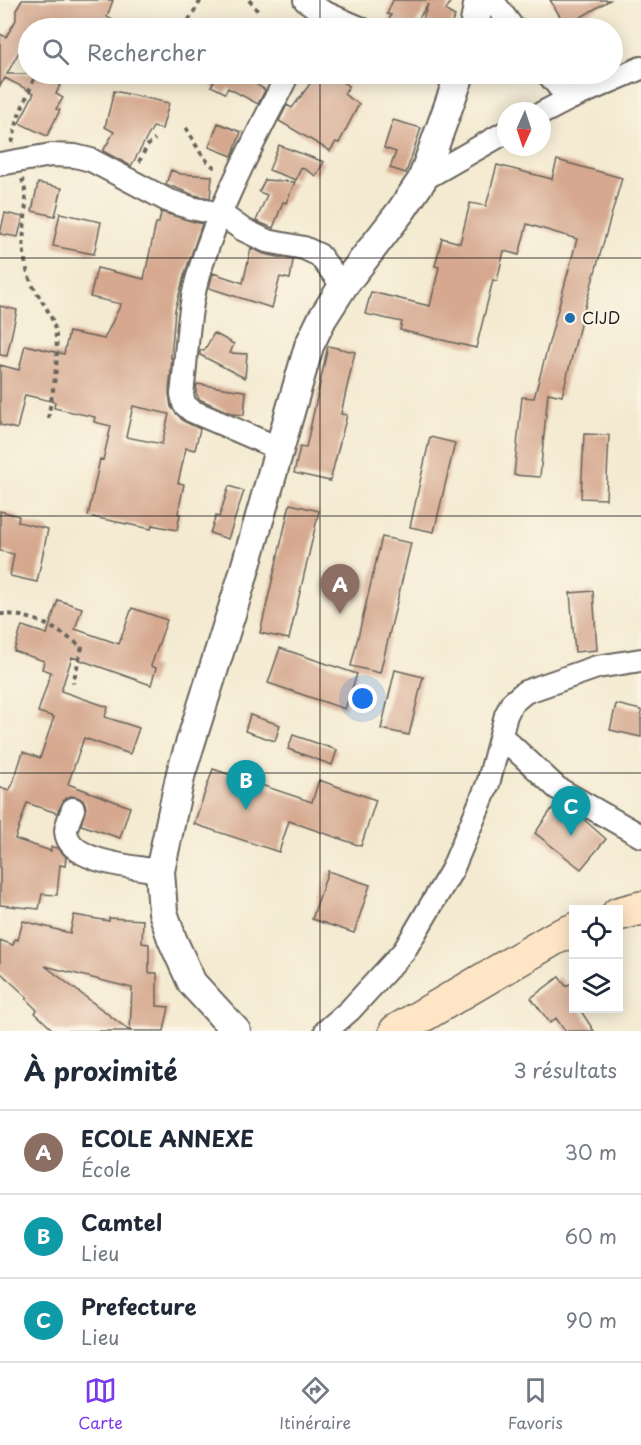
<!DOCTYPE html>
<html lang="fr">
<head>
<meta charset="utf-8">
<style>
	body { margin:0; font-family:"Playpen Sans",sans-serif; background:#f2f2f3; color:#1f2937 }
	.controls { position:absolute; right:18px; bottom:18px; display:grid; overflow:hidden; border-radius:0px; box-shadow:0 3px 15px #0003 }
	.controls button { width:54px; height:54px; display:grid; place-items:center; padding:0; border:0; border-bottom:2px solid #e0e1e3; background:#fff; color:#1f2937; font:30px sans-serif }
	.compass { position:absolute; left:497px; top:102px; width:54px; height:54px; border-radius:50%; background:#fff; box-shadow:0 3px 15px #0003; rotate:183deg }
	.you { position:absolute; left:363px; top:699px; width:21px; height:21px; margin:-15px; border:4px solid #fff; border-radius:50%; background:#1a73e8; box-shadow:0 0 0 9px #1a73e833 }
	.badge { display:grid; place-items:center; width:39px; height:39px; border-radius:50%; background:#7c3aed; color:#fff; font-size:20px; font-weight:700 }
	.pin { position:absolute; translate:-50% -50px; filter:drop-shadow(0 2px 3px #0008) }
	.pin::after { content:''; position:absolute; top:32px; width:21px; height:18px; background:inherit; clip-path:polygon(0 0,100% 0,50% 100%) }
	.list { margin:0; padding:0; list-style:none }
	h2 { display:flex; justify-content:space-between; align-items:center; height:78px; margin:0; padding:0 24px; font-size:26px }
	h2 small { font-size:20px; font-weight:400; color:#747a83 }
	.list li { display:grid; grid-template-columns:39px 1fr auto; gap:18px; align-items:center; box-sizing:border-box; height:84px; padding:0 24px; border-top:2px solid #e0e1e3 }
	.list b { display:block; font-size:22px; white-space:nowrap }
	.list p { margin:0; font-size:20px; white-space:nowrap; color:#747a83 }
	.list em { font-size:20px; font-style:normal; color:#747a83 }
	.icon { flex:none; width:33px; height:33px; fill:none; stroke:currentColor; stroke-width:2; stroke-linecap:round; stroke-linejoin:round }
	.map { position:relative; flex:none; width:641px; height:1031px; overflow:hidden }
	.search { position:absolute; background:#fff; box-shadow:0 3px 15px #0003; left:18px; right:18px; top:18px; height:66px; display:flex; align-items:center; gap:15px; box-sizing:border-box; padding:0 21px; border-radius:33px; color:#747a83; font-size:22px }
	.sheet { height:330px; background:#fff }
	nav { display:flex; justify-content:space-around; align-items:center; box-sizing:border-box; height:84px; border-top:2px solid #e0e1e3; background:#fff; font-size:16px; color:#747a83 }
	nav a { display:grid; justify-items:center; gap:3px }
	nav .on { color:#7c3aed }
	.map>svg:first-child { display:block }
	.building { fill:#d5a88f; fill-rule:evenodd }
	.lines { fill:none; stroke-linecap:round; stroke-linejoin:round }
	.minor-casing { stroke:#68645b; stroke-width:26 }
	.tertiary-casing { stroke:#68645b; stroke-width:32 }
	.secondary-casing { stroke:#68645b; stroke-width:36 }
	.path { stroke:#68645b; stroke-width:4; stroke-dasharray:4.5 4.5; stroke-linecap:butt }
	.minor { stroke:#fff; stroke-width:22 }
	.tertiary { stroke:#fff; stroke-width:28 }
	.secondary { stroke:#fee5c5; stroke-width:33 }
	.grid { fill:none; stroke:#1c1c1c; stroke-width:1.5; stroke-opacity:0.55 }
	.poi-dot { fill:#1f6fb2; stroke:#fcf5e5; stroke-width:2 }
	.labels { text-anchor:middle; stroke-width:4.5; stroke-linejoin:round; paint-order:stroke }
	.poi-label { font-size:16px; fill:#1c1c1c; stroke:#fcf5e5; text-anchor:start }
</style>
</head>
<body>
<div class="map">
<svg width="641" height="1031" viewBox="0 0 641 1031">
	<rect width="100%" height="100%" fill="#fcf5e5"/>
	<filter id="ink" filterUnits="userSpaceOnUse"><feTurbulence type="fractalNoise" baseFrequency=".0167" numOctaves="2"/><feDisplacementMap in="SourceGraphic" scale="12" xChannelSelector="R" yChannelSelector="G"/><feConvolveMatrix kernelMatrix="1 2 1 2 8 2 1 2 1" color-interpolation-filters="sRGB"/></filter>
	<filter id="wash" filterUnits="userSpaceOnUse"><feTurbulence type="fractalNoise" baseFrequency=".008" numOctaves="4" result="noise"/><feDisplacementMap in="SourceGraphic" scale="24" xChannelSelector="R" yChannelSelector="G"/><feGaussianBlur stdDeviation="1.35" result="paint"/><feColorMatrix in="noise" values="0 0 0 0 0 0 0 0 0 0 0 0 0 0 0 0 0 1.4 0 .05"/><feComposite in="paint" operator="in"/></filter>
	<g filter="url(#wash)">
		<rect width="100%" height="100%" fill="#f4ead1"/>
		<g id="blocks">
			<!-- building -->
			<path class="building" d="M22 0H113L107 17 127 28H28V35L7 74H65L56 94 63 98 56 109 60 110 47 136 19 123 34 93 5 78 0 86V34L6 37 16 20V10Z
				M393 0H451L446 11 455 16 449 28H442L423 19 428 4 413 28H385L391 15 387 14Z
				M550 0H610L566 26Z
				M200 74H241L265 90 258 104 228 88 225 93 211 86 214 81Z
				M301 74H329L349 86 344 94 359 104 339 143 336 142 330 151 279 121 287 105 292 108 310 84 300 78Z
				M114 91 169 103 162 129 153 127 131 166 103 151 114 132 105 127Z
				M393 120 421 128 406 173 390 168 396 152 384 148Z
				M218 123 241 132 232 156 209 147Z
				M279 145 281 146 324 162 316 176 301 167 296 180 269 170Z
				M557 160 622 178 581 321 562 396 548 393 540 477 514 475 522 397 534 398 577 239 527 224 519 255 504 251 497 281 493 280 476 348 400 330 402 322 365 314 371 292 430 306 439 267 435 266 442 238 460 243 470 203 486 206 497 165 552 179Z
				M171 170 181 174 212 176 210 198 194 195 166 184Z
				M265 180 295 182 286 203 283 202 273 228 256 221 267 195 259 192Z
				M38 183 62 188 55 216 32 211Z
				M161 212 202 224 184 276 175 310 171 358H172L169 393 171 407 183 421 200 429 195 450 186 448 178 483 184 484 178 513 180 514 177 530 152 525 151 529 88 516 100 459 103 460 111 426 94 422 95 417 54 408 55 402 25 395 17 429 0 425V365L19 370 25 345 64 354 69 332 104 339 121 304 90 297 97 268 144 279 156 223H159ZM133 406 169 414 162 444 126 437Z
				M5 213 23 217 18 237 0 234Z
				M60 213 101 222 94 254 53 246Z
				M251 248 264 254 293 260 290 279 280 277 272 308 209 288 213 273 243 283Z
				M0 306 17 310 7 356 0 355Z
				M214 333 234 344 230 353 247 354 245 378 200 355V350L204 351Z
				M328 346 355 352 341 414 347 415 330 481 294 473 300 447 306 448Z
				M197 384 244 391 246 392 244 415 233 414 199 399 196 393Z
				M584 434 609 435 606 499 581 498Z
				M430 437 455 443 434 532 410 527Z
				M229 486 244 491 228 539 210 533 216 516 219 517Z
				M290 504 319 511 289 639 260 633Z
				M0 511 19 516 18 522 48 529 37 582 10 576 14 554 0 551Z
				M382 537 411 543 380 673 351 666Z
				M593 591 597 650 575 652 570 593Z
				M58 600 82 608 75 629 119 644 132 608 167 620 151 666 156 668 151 685 72 657 61 691 108 707 105 717 139 728 130 754 84 738 68 784 130 807 120 838 81 825 86 807 84 801 78 797 71 796 65 798 57 813 27 803 15 839 51 851V847L58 848 66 857 65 866 60 865 57 895 42 894 39 909 0 905V787L9 790 12 786 23 752 40 758 54 717 38 712 51 672 42 669 44 661 14 651 22 626 47 634Z
				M280 648 357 674 345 709 268 683Z
				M395 670 423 677 409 735 381 729Z
				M616 704 641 710V737L610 730Z
				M250 715 280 725 275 741 245 731Z
				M293 735 337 750 332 765 288 749Z
				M213 769 312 802 319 780 376 800 361 846 289 821 279 852 194 824Z
				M556 803 581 817 606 839 581 869 535 833Z
				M328 871 370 885 354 933 312 919Z
				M74 915 109 921V918L143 920 142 943 149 944V973H157V1006L169 1007 164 1031H54L35 1013 37 1010 26 999 28 998 0 972V940L13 945 15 939 18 940 23 921 70 933ZM45 966 132 988 130 1031Z
				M559 977 566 986 573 982V1008H579L594 1031H565L556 1018 550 1023 531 998Z"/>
		</g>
	</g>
	<g filter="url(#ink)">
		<use href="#blocks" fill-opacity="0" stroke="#68645b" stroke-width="1.5"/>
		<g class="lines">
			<defs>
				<path id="minor" d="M305 0 323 12 360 28
					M492 0 513 28
					M548 74 569 99
					M542 113 569 99 641 68
					M0 164 51 155 75 156 91 160 167 200 191 208 221 214 242 229 267 241 304 248 319 255 343 286
					M422 180 506 132
					M278 448 192 411 184 404 182 394C187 357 187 317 197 280 217 208 255 140 288 74
					M501 736 557 788 641 836
					M73 809C71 815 66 825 66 831 68 863 136 867 160 871
					M326 1031 350 1010 404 951 452 870 488 784 506 715 512 703 525 692 597 667 641 660"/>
				<path id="tertiary" d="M474 28 479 0
					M236 1031 192 983 172 939 163 912 160 871 181 773 242 579 309 346 322 319 343 286 401 211 422 180 460 74"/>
				<path id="secondary" d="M618 914 641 908
					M396 1031 555 938 574 930"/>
			</defs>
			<!-- minor casing -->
			<use href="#minor" class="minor-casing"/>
			<!-- tertiary casing -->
			<use href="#tertiary" class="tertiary-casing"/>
			<!-- secondary casing -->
			<use href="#secondary" class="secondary-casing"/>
			<!-- path -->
			<path class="path" d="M249 0 260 14
				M184 28 201 0
				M186 128C195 141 202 162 218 169
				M12 143 19 115 36 74
				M139 162 147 146 155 139
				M22 179C31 203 21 229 24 253 25 266 30 283 37 293 43 303 49 311 53 322 62 353 53 387 48 419
				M0 614C34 614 55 628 82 647L73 683"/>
			<!-- minor -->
			<use href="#minor" class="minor"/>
			<!-- tertiary -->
			<use href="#tertiary" class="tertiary"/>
			<!-- secondary -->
			<use href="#secondary" class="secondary"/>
		</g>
	</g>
	<!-- grid -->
	<path class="grid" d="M320 0V28M320 74V1031M0 258H641M0 516H641M0 773H641"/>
	<!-- markers -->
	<circle class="poi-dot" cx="570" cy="318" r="6"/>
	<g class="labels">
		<!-- poi labels -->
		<g class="poi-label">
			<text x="582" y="324">CIJD</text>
		</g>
	</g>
</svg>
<div class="controls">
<button><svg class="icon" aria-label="locate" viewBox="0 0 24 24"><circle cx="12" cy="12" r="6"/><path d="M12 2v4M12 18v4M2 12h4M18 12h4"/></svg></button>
<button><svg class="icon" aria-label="layers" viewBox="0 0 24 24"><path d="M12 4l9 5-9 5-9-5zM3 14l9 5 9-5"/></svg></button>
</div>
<svg class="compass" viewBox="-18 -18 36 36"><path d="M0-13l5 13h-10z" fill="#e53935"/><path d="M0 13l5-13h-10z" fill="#747a83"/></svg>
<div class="you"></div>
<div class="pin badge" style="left:340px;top:614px;background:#8d6e63">A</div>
<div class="pin badge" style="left:246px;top:810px;background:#0f9aa8">B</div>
<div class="pin badge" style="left:571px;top:836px;background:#0f9aa8">C</div>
<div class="search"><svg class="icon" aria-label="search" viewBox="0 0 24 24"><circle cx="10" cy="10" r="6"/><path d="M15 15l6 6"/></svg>Rechercher</div>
</div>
<section class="sheet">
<h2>À proximité<small>3 résultats</small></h2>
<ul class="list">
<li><span class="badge" style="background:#8d6e63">A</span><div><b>ECOLE ANNEXE</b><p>École</p></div><em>30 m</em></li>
<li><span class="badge" style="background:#0f9aa8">B</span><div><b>Camtel</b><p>Lieu</p></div><em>60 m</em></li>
<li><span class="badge" style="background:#0f9aa8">C</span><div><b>Prefecture</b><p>Lieu</p></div><em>90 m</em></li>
</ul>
</section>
<nav>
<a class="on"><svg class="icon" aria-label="map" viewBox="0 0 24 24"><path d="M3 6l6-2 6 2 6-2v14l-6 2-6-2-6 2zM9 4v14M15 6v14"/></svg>Carte</a>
<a><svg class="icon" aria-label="directions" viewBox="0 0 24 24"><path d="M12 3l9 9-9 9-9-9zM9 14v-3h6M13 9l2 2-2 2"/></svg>Itinéraire</a>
<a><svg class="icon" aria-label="saved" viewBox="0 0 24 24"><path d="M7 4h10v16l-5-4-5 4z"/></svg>Favoris</a>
</nav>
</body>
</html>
